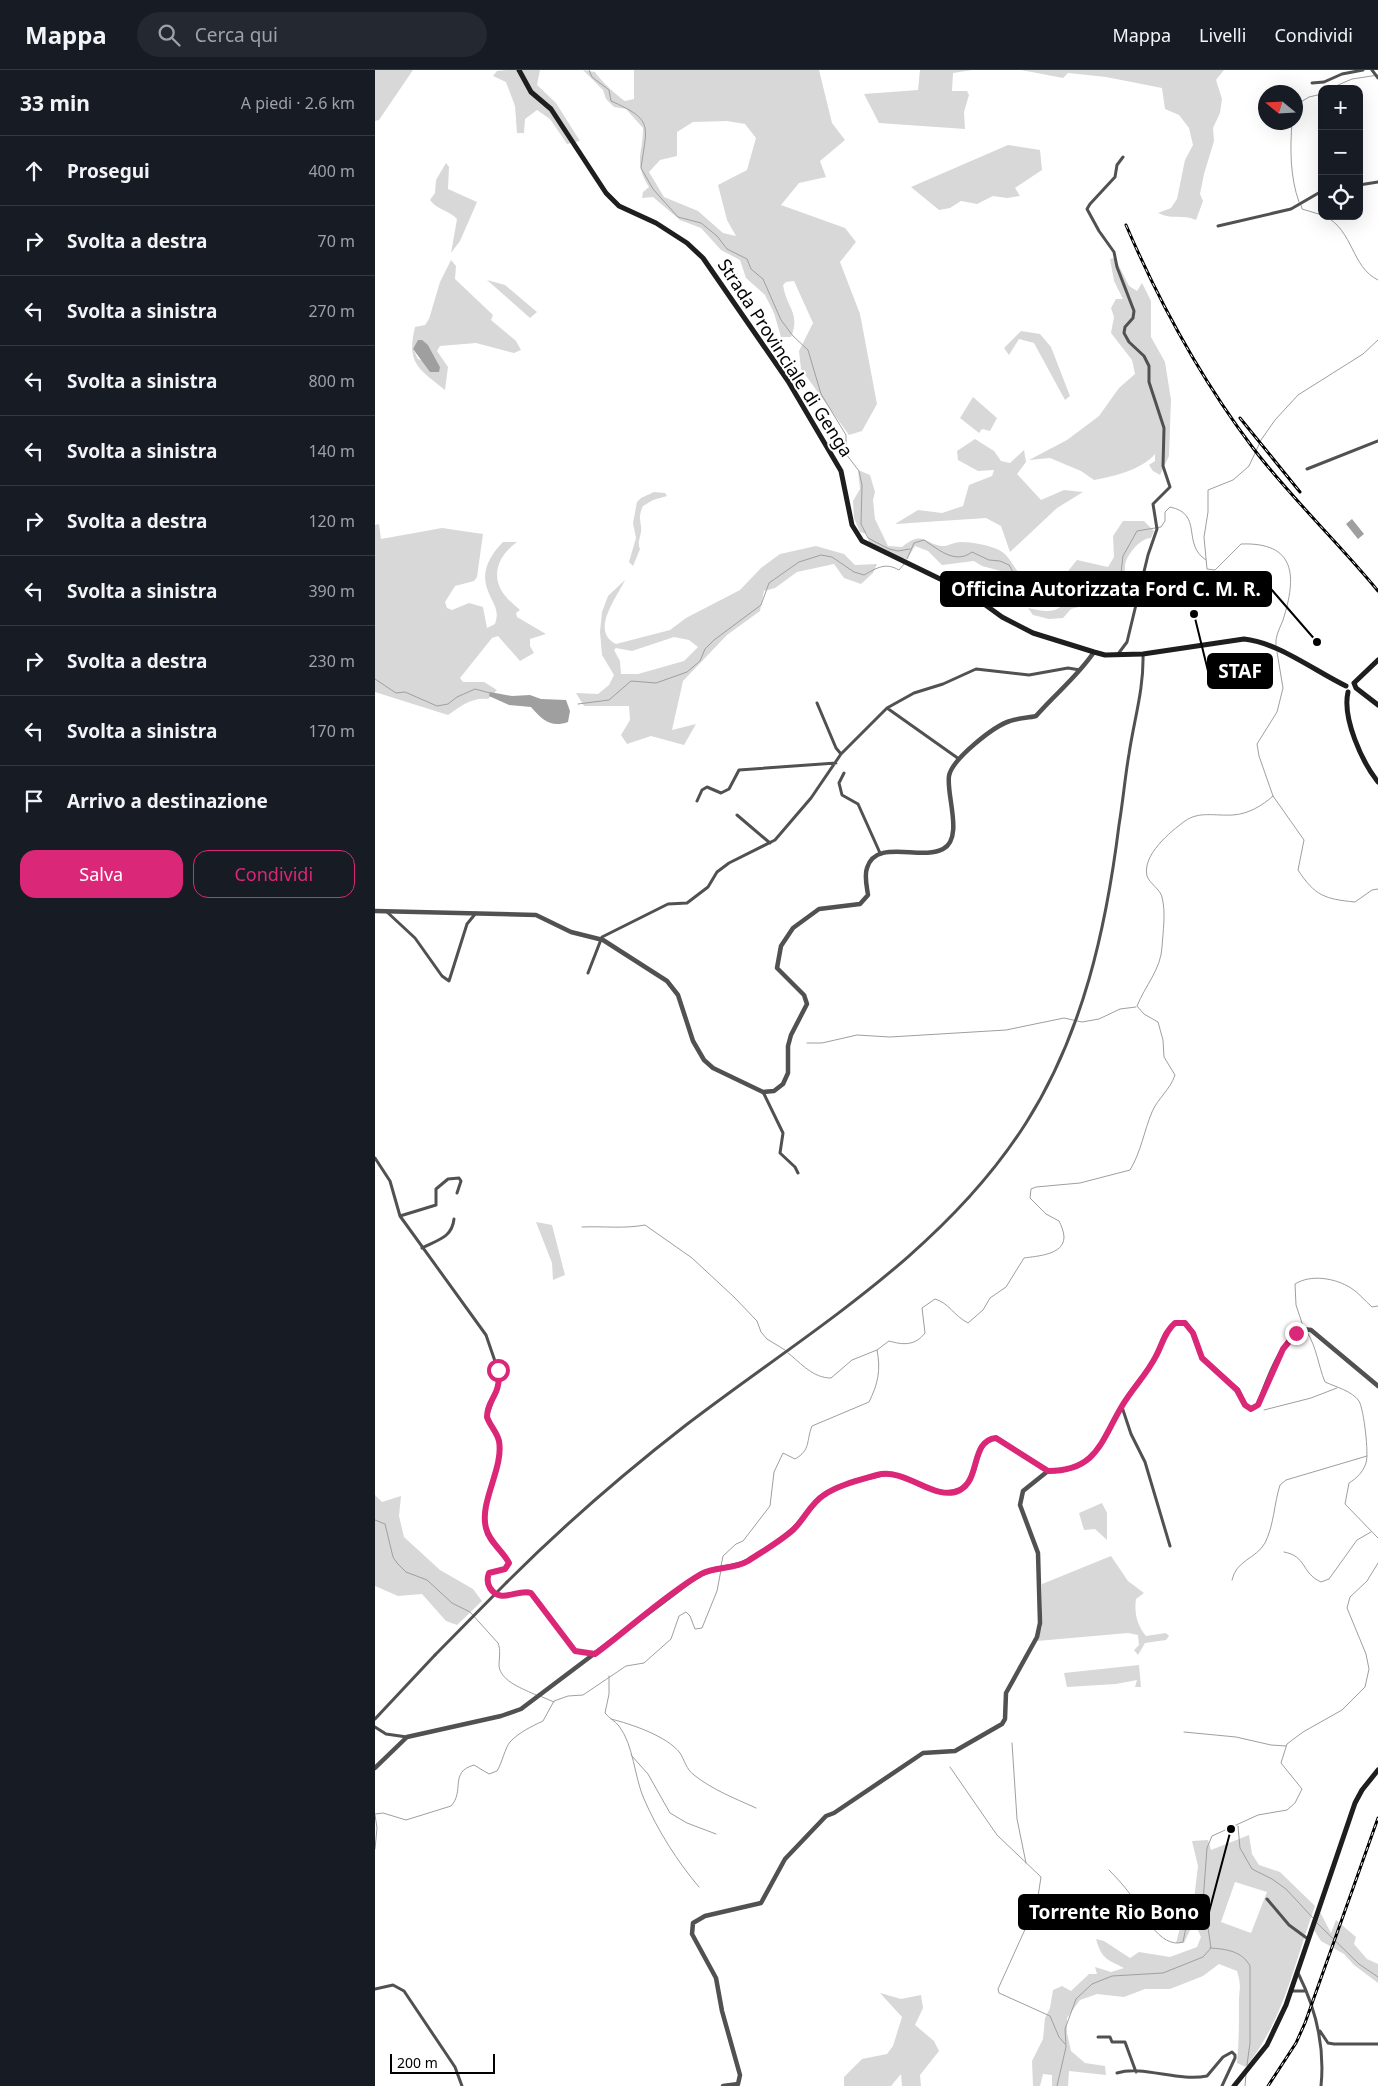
<!DOCTYPE html>
<html lang="it">
<head>
<meta charset="utf-8">
<style>
	body { margin:0; font-family:"Noto Sans",sans-serif; background:#242831; color:#f1f3f6 }
	.controls { position:absolute; right:15px; top:15px; display:grid; overflow:hidden; border-radius:10px; box-shadow:0 5px 20px #0002 }
	.controls button { width:45px; height:45px; display:grid; place-items:center; padding:0; border:0; border-bottom:1px solid #363941; background:#171b24; color:#f1f3f6; font:25px sans-serif }
	.compass { position:absolute; left:883px; top:15px; width:45px; height:45px; border-radius:50%; background:#171b24; box-shadow:0 5px 20px #0002; rotate:288deg }
	.scale { position:absolute; left:15px; bottom:12px; width:105px; box-sizing:border-box; padding-left:5px; border:2px solid #000; border-top:0; font-size:14px; line-height:18px; white-space:nowrap; color:#000; -webkit-text-stroke:4px #fff; paint-order:stroke }
	.stop { position:absolute; width:15px; height:15px; margin:-11px; border:4px solid #db2777; border-radius:50%; background:#fff }
	.stop.end { background:#db2777; border-color:#fff; box-shadow:0 1px 5px #0008 }
	.list { margin:0; padding:0; list-style:none }
	h2 { display:flex; justify-content:space-between; align-items:center; height:65px; margin:0; padding:0 20px; font-size:21px }
	h2 small { font-size:16px; font-weight:400; color:#9ea1a6 }
	.list li { display:grid; grid-template-columns:32px 1fr auto; gap:15px; align-items:center; box-sizing:border-box; height:70px; padding:0 20px; border-top:1px solid #363941 }
	.list b { display:block; font-size:19px; white-space:nowrap }
	.list em { font-size:16px; font-style:normal; color:#9ea1a6 }
	.actions { display:flex; gap:10px; padding:15px 20px }
	.actions a { flex:1; padding:11px 0; border:1px solid #db2777; border-radius:15px; text-align:center; font-size:18px; color:#db2777 }
	.actions .main { background:#db2777; color:#fff }
	.icon { flex:none; width:28px; height:28px; fill:none; stroke:currentColor; stroke-width:2; stroke-linecap:round; stroke-linejoin:round }
	.map { position:relative; flex:none; width:1003px; height:2016px; overflow:hidden }
	header { display:flex; align-items:center; gap:30px; box-sizing:border-box; height:70px; padding:0 25px; background:#171b24; border-bottom:1px solid #363941 }
	header strong { font-size:24px }
	nav { display:flex; gap:28px; margin-inline-start:auto; font-size:18px }
	.search { width:350px; height:45px; background:#242831; display:flex; align-items:center; gap:12px; box-sizing:border-box; padding:0 18px; border-radius:28px; color:#9ea1a6; font-size:19px }
	main { display:flex }
	aside { flex:1; background:#171b24 }
	.map>svg:first-child { display:block }
	.green { fill:#d8d8d8; fill-rule:evenodd }
	.water { fill:#9f9f9f }
	.lines { fill:none; stroke-linecap:round; stroke-linejoin:round }
	.stream { stroke:#9f9f9f; stroke-width:1 }
	.minor { stroke:#515151; stroke-width:3 }
	.tertiary { stroke:#515151; stroke-width:4.5 }
	.secondary { stroke:#1e1e1e; stroke-width:5 }
	.rail-casing { stroke:#000; stroke-width:3 }
	.rail { stroke:#fff; stroke-width:1; stroke-dasharray:4; stroke-linecap:butt }
	.minor-bridge { stroke:#515151; stroke-width:3 }
	.route { stroke:#db2777; stroke-width:6 }
	.labels { text-anchor:middle; stroke-width:4; stroke-linejoin:round; paint-order:stroke }
	.street-label { font-size:18px; fill:#000; stroke:#fff }
	.leader { fill:none; stroke:#000; stroke-width:2 }
	.callout-dot { fill:#000; stroke:#fff; stroke-width:2 }
	.callout { fill:#000; stroke:#000; stroke-width:2 }
	.callout-label { font-size:19px; text-anchor:middle; font-weight:bold; fill:#fff }
</style>
</head>
<body>
<header>
<strong>Mappa</strong>
<div class="search"><svg class="icon" aria-label="search" viewBox="0 0 24 24"><circle cx="10" cy="10" r="6"/><path d="M15 15l6 6"/></svg>Cerca qui</div>
<nav><a>Mappa</a><a>Livelli</a><a>Condividi</a></nav>
</header>
<main>
<aside>
<h2>33 min<small>A piedi · 2.6 km</small></h2>
<ul class="list">
<li><svg class="icon" aria-label="ahead" viewBox="0 0 24 24"><path d="M12 20V5M6 11l6-6 6 6"/></svg><div><b>Prosegui</b></div><em>400 m</em></li>
<li><svg class="icon" aria-label="right" viewBox="0 0 24 24"><path d="M7 20v-9h11M14 6l5 5-5 5"/></svg><div><b>Svolta a destra</b></div><em>70 m</em></li>
<li><svg class="icon" aria-label="left" viewBox="0 0 24 24"><path d="M17 20v-9H6M10 6l-5 5 5 5"/></svg><div><b>Svolta a sinistra</b></div><em>270 m</em></li>
<li><svg class="icon" aria-label="left" viewBox="0 0 24 24"><path d="M17 20v-9H6M10 6l-5 5 5 5"/></svg><div><b>Svolta a sinistra</b></div><em>800 m</em></li>
<li><svg class="icon" aria-label="left" viewBox="0 0 24 24"><path d="M17 20v-9H6M10 6l-5 5 5 5"/></svg><div><b>Svolta a sinistra</b></div><em>140 m</em></li>
<li><svg class="icon" aria-label="right" viewBox="0 0 24 24"><path d="M7 20v-9h11M14 6l5 5-5 5"/></svg><div><b>Svolta a destra</b></div><em>120 m</em></li>
<li><svg class="icon" aria-label="left" viewBox="0 0 24 24"><path d="M17 20v-9H6M10 6l-5 5 5 5"/></svg><div><b>Svolta a sinistra</b></div><em>390 m</em></li>
<li><svg class="icon" aria-label="right" viewBox="0 0 24 24"><path d="M7 20v-9h11M14 6l5 5-5 5"/></svg><div><b>Svolta a destra</b></div><em>230 m</em></li>
<li><svg class="icon" aria-label="left" viewBox="0 0 24 24"><path d="M17 20v-9H6M10 6l-5 5 5 5"/></svg><div><b>Svolta a sinistra</b></div><em>170 m</em></li>
<li><svg class="icon" aria-label="arrive" viewBox="0 0 24 24"><path d="M6 21V4h12l-3 4 3 4H6"/></svg><div><b>Arrivo a destinazione</b></div></li>
</ul>
<div class="actions"><a class="main">Salva</a><a>Condividi</a></div>
</aside>
<div class="map">
<svg width="1003" height="2016" viewBox="0 0 1003 2016">
	<rect width="100%" height="100%" fill="#fff"/>
	<!-- green -->
	<path class="green" d="M0 0H38L4 50 0 51Z
		M132 0H165L162 15 181 33 205 71 192 74 175 49 162 40 150 49 149 63H142L140 36 131 12 118 6 122 1Z
		M208 0 220 2C224 9 242 26 250 31L259 29V0H444L457 53 470 70 445 91 451 107 424 113 406 135 470 158 481 172 465 192 485 244 502 334 487 361 474 365 426 299 424 281 438 253 419 211 411 212 408 215C411 237 426 243 416 267H406L399 243 390 225 371 208 365 190 346 180 326 158 305 150 278 127 267 128 268 122 274 117C258 92 268 85 268 58L251 39 239 37 231 29 228 20ZM352 51 370 54 381 68 372 100 343 115 352 150 361 166 348 163 323 141 289 127 274 102 285 90 302 86V62L318 52Z
		M545 0H597L578 3 577 21H592L594 25 589 42 590 59 504 53 489 24 543 20Z
		M646 0H849L841 10 847 29 845 43 838 58 839 71 829 104 825 124 828 131 821 150C808 144 796 150 783 143L796 138 802 129 810 90 818 75 814 58 804 45 790 39 787 18 731 7 693 3 688 8Z
		M633 75 665 80 667 100 640 118 645 126 632 128 618 126 602 134 586 131 575 138 564 140 536 117Z
		M71 93 74 97 73 119 102 132 85 171 76 183 82 149C74 140 62 140 55 130L60 123 61 110Z
		M740 188 754 216 762 221 767 213 776 231V267L790 292 796 330 794 386 785 405 778 401 774 395 780 391V384C766 400 740 406 719 410L706 401 675 388 654 390 692 370 724 346 744 318 760 304 757 290 736 263 739 247 736 238 741 229H748L739 211 735 189Z
		M76 190 81 196 80 209 118 245 116 250 141 271 146 280 139 283 101 273 65 276 62 281 73 297 70 320C44 299 31 294 40 257L50 255 54 249 65 212ZM53 275 65 297 43 289 38 279Z
		M112 210 130 215 162 242 155 248Z
		M646 261 665 264 676 277 695 326 690 330 659 273 644 269 634 285 629 278Z
		M598 327 622 348 615 361 607 359 604 363 585 348Z
		M600 369 619 381 626 391 635 393 649 380 651 392 642 404 666 430 689 420 708 422 682 438 635 482 626 456 611 448 520 454 543 440 567 443 588 436 594 415 617 406 619 400 603 401 583 390 582 381Z
		M483 400 495 405 500 422 498 430 500 449 513 476 527 477C550 458 551 477 570 476 575 475 580 472 586 472 597 472 614 475 624 480 634 485 637 495 644 503L660 506 676 522 702 490 733 497 739 487 738 466 748 451H769L779 461 776 468C765 468 750 486 750 497 749 506 752 509 749 517L733 524 715 526 707 536 696 539 688 548 674 549 658 545 653 538C670 542 686 545 693 526L686 533 671 532 653 524 640 536 631 524 646 514 633 503 607 496 599 491 567 495 553 481 540 476 532 489 520 487 495 475 492 464 485 462 479 448 478 431 485 419Z
		M279 422 290 423 292 426 278 430 268 436C262 449 267 452 266 462 265 469 262 473 265 479L258 496 254 492 261 468 258 453 262 432 266 428Z
		M4 454 6 469 67 458 108 464 102 507 99 511 80 516 70 532 72 538 77 540 94 533 108 537 112 558 120 554C125 540 118 534 113 521 105 502 115 485 128 472H142C125 484 115 504 128 523 132 529 139 535 145 540L141 543 142 547 171 564 155 569V576L159 583 145 591 123 566 117 568 85 608 88 612H109L122 620 113 629C97 627 86 636 73 645L0 622V455Z
		M441 476 469 484 480 495 502 494 498 503 486 514 469 508 459 494 422 502 400 518 389 521 385 541 352 565 308 611 297 660 321 654 309 675 276 666 252 674 246 665 255 650 254 636H209L201 623 223 624 234 615 239 605 227 585 225 562 227 542 233 526 250 510C243 526 214 561 241 574L295 560 311 548 365 520 386 498 405 484ZM299 567 314 570 323 577 309 591 263 604H246L245 591 239 580 241 578 257 581Z
		M161 1152 177 1155 190 1205 178 1210 177 1193Z
		M0 1425 7 1432 26 1426 24 1446 29 1467 65 1500 98 1519 107 1531 82 1555 71 1551 47 1524 23 1526 0 1516Z
		M727 1433 732 1443V1470L720 1459 709 1460 704 1443Z
		M736 1486 753 1511 769 1523 761 1529C759 1543 762 1555 771 1566L791 1563 794 1566 791 1570 770 1573 763 1585 759 1580 764 1575 763 1565 753 1563 662 1571 667 1557V1514Z
		M764 1595 766 1617H760L762 1610 741 1614 692 1617 689 1603Z
		M874 1765 877 1784 884 1795 905 1802 940 1836C919 1894 910 1947 871 1997L862 1993C864 1973 864 1953 864 1933 864 1917 867 1918 862 1901L844 1894 828 1906 795 1919H770L749 1927 722 1924 705 1930 692 1948V1963L696 1981 710 1993 730 1996 731 2005 694 2001 693 2016H677V2005L668 2004 665 2016H658L657 1991 668 1969 670 1948 675 1938 678 1920 687 1916 696 1921 714 1904H722L720 1897 736 1902 749 1898C732 1889 727 1890 721 1869L729 1871 755 1888 764 1882 795 1887 822 1877 826 1867 819 1852 809 1873H801L812 1831 819 1829 823 1796 817 1771 833 1770 836 1780ZM860 1812 892 1822 876 1863 846 1852Z
		M945 1842 956 1863 961 1850 981 1867 979 1874 992 1889 1003 1894V1913L979 1895 969 1884 946 1871 939 1860Z
		M505 1923 526 1929 546 1925 548 1938 540 1955 559 1971 564 1981 545 2005 546 2016H527L526 2004 516 2016H469V2007L487 1989 512 1984 518 1976 527 1947Z"/>
	<!-- water -->
	<path class="water" d="M43 270H47L53 275 65 297 64 302H55L38 279Z
		M977 449 989 464 983 469 971 454Z
		M115 622 137 626 155 625 166 629 191 630 195 641 193 652C176 658 167 650 156 637L134 635 114 626Z"/>
	<g class="lines">
		<!-- stream -->
		<path class="stream" d="M214 0 217 7 234 20 236 31C279 50 272 55 266 98L278 119 303 147 326 153 342 166 352 179 372 189 376 199 388 209 406 250 418 266 433 280 446 324 471 365V384L484 401 487 415 486 454 493 468 514 479 523 481 535 479
			M954 19 977 9 1003 5
			M921 35 934 27 947 24
			M917 52C915 79 915 107 924 132
			M926 135 927 139 947 145
			M950 146C979 161 976 197 1003 210
			M532 489 539 473 549 470C563 479 580 495 597 482L614 490 625 491 634 495 639 504 681 531 712 525 718 517 745 511 748 486 762 461 786 457 790 451V442L795 437C829 444 806 474 831 490
			M901 575C900 566 905 558 908 550 922 506 921 472 866 474L840 500 832 499 829 467 833 442V420L858 410 874 396 886 370 900 350 923 325 988 284 1003 270
			M902 582 908 618 902 642 882 674 884 686 898 726 929 770 923 800C940 826 950 829 980 832L997 820 1003 819
			M0 609 21 623 30 622 62 636 73 634 82 627 100 619 115 623
			M203 634 234 630 256 611 281 613 312 602 325 591 330 579 339 570 386 535 394 513 424 492 446 485 457 487 479 502 489 505C502 498 510 492 524 500L530 493
			M432 973H447L482 965 515 967 631 960 689 948 707 952 724 949 745 939 761 937
			M207 1157C229 1156 248 1159 270 1155L317 1188 359 1227 382 1251 386 1262 392 1269 410 1280
			M929 1259 921 1235 920 1214C936 1204 960 1208 976 1218 984 1223 990 1231 997 1237L1003 1236
			M932 1262C942 1278 943 1295 950 1312 961 1317 977 1321 984 1331 989 1340 994 1384 991 1393 988 1402 982 1408 974 1413L970 1434 1003 1468
			M413 1283C427 1294 438 1308 456 1308L477 1290 502 1280
			M889 1340 936 1328 962 1318
			M0 1450 10 1454 18 1487 22 1493 31 1502 52 1510 77 1533 95 1542 123 1573C126 1580 124 1588 124 1596 126 1612 149 1619 161 1625
			M909 1482C932 1486 926 1503 946 1512L954 1509 982 1470 996 1462
			M346 1496 348 1486 361 1474 368 1471 395 1436 399 1402 408 1383 420 1389C436 1380 431 1371 437 1356L494 1332C503 1314 506 1300 502 1280L514 1271C528 1275 540 1276 550 1263L547 1238 560 1229C574 1233 578 1245 593 1253L608 1240 615 1228 631 1217 649 1188C662 1186 689 1185 689 1167 689 1162 686 1155 684 1151L671 1144 655 1128 656 1119 661 1117 705 1113 755 1100C766 1082 769 1061 777 1042 783 1028 795 1020 800 1005L789 987 788 970 783 952 769 944 762 936C770 916 786 899 787 877 788 861 791 843 787 827 785 819 775 814 772 806 767 785 795 762 810 751 824 741 840 746 858 745 873 744 887 736 898 726
			M857 1510C861 1490 881 1489 890 1473 899 1455 899 1434 905 1415L911 1410 992 1386
			M234 1606V1624L230 1643C234 1648 240 1651 244 1656 259 1676 259 1706 269 1729 283 1761 302 1791 324 1817
			M165 1626 179 1632
			M236 1649C256 1654 292 1666 305 1683 310 1691 311 1699 319 1705 338 1720 359 1728 381 1738
			M809 1662 861 1667 896 1675 911 1676
			M637 1673 642 1749 651 1793
			M256 1685 273 1704 295 1743 312 1753 341 1764
			M575 1697 622 1765 666 1807 662 1833 623 1919 624 1923 675 1946 684 1967 690 1974
			M0 1744 8 1743 31 1750 76 1736C90 1721 74 1702 99 1695L114 1704 122 1701C127 1693 130 1678 135 1672 143 1663 157 1656 168 1651L179 1631 193 1626 208 1625 251 1596 269 1593 296 1569 304 1546 311 1542 315 1546 320 1559 327 1558 342 1521 346 1500
			M0 1745 2 1758 0 1779
			M863 1756 865 1778 877 1799 897 1809 911 1819 938 1848
			M734 1800C742 1808 749 1816 755 1824 765 1839 785 1880 808 1872L815 1838
			M819 1836 828 1832
			M942 1853 984 1894 1003 1907
			M835 1878C851 1879 867 1881 875 1896V1973L872 1995
			M682 2016 691 1977 690 1959 701 1929 717 1914 737 1906 788 1903 828 1887 836 1878 833 1858 827 1845 832 1778 837 1766 883 1745 912 1740 920 1733 927 1719 906 1693 912 1674 928 1662 967 1640 990 1617 994 1599 991 1584 972 1538 975 1527 992 1511 1003 1493
			M870 2016 871 2004"/>
		<!-- minor -->
		<path class="minor" d="M997 0 1003 8
			M937 13 949 12 967 4 988 0
			M984 115 1003 112
			M843 156 916 139 947 121
			M932 399 1003 371
			M743 584 752 572 773 485 782 459 778 434 795 417 788 396 789 358 774 312V296L769 286 754 272 749 263 750 257 758 248 759 241 742 197 739 182 724 161 712 139 715 134 740 107 742 95 748 87
			M442 633 461 678 466 684
			M512 638 584 689
			M469 703 464 713 467 725 483 734 505 783
			M322 731 327 720 332 717 346 723 354 719 364 700 461 693
			M362 745 395 773
			M12 842 40 868 67 906 74 911 92 854 101 843
			M213 903 227 867 293 834 312 833 333 817 342 802 354 793 400 770 436 728 466 684 512 638 539 623 568 614 601 599 654 605 693 598 705 600
			M388 1022 408 1063 405 1083 420 1097 423 1103
			M0 1088 15 1111 25 1146 111 1265 123 1300 125 1311 112 1347C115 1356 122 1363 124 1371 129 1397 106 1429 110 1454 112 1471 128 1479 134 1493L131 1499 114 1503C112 1508 112 1513 115 1518 126 1535 143 1518 156 1523L200 1581 220 1584
			M25 1146 61 1135V1119L73 1109 84 1108 86 1111 82 1123
			M47 1178C62 1170 77 1168 79 1149
			M747 1337 756 1364 770 1392 795 1476
			M132 1512C188 1456 248 1404 311 1355 431 1263 568 1184 651 1053 708 963 731 859 744 755 748 731 750 707 754 684 759 650 769 619 768 584
			M0 1649 60 1585
			M0 1657 11 1664 32 1667
			M892 1829 914 1855 933 1869
			M923 1903C941 1939 950 1977 946 2016
			M0 1919 18 1915 29 1921 80 1997 87 2016
			M916 1921H929
			M945 1961 953 1973 959 1974H1003
			M723 1967H735L737 1972H750L761 2002
			M742 2003C768 1995 803 2012 832 2006L848 1987 857 1982 860 1985V1988L847 2016"/>
		<!-- tertiary -->
		<path class="tertiary" d="M0 841 161 845 196 862 228 870 292 911 303 925 318 971 329 990 338 998 388 1022 399 1021 408 1014 413 1003V976L416 965 432 934 429 925 402 898 406 876 418 858 444 839 485 834 493 825C492 817 489 806 492 798 501 768 546 791 568 779 589 768 571 725 574 706 577 689 619 656 635 651 643 648 653 648 661 646 680 624 703 606 719 582
			M0 1698 32 1667 126 1646 146 1639 317 1510C322 1507 328 1503 334 1501 347 1496 361 1498 374 1490 389 1481 408 1470 420 1457 430 1448 436 1434 447 1426 462 1415 487 1409 504 1405 532 1398 558 1432 584 1420 607 1410 595 1371 621 1368L673 1401C722 1401 726 1371 747 1336 757 1318 772 1304 781 1286 787 1275 790 1261 800 1253H810L818 1263 827 1288 863 1320 870 1335 876 1339 883 1335C891 1316 910 1254 936 1260L1003 1316
			M348 2016 363 2014 365 2005 347 1941 341 1908 317 1864 318 1853 330 1846 386 1833 410 1789 451 1746 459 1743 548 1683 580 1681 627 1654 630 1649 631 1623 662 1567 665 1553 663 1483 645 1435 648 1421 673 1401"/>
		<!-- secondary -->
		<path class="secondary" d="M144 0 156 22 176 39 231 123 244 136 281 153 312 173 328 188 413 311 466 401 477 455 487 471 594 523 627 547 658 563 719 582 730 585 768 584 869 569C902 572 940 601 971 616
			M979 613 1003 590
			M979 613 981 618 1003 635
			M973 622C967 648 987 692 1003 712
			M859 2016 892 1975 911 1935 980 1733 987 1720 1003 1700"/>
		<defs>
			<path id="rail" d="M751 155C785 234 826 309 878 378 916 428 963 472 1003 521
				M865 348 925 422
				M893 2016 921 1973 930 1953 1003 1748"/>
		</defs>
		<!-- rail casing -->
		<use href="#rail" class="rail-casing"/>
		<!-- rail -->
		<use href="#rail" class="rail"/>
		<!-- minor-bridge -->
		<path class="minor-bridge" d="M60 1585 132 1512"/>
	</g>
	<g class="lines">
		<!-- route -->
		<path class="route" d="M123 1300C127 1326 112 1328 112 1347 115 1356 122 1362 124 1371 129 1398 104 1432 111 1458 114 1472 128 1481 134 1493L130 1499 114 1503C112 1508 112 1513 115 1518 126 1535 143 1518 156 1523L200 1581 220 1584C254 1559 290 1525 326 1504 340 1496 358 1500 373 1491 388 1481 406 1471 419 1459 430 1448 436 1433 449 1425 463 1415 485 1410 502 1405 531 1397 560 1433 585 1420 606 1409 595 1371 621 1368L673 1401C722 1401 726 1371 747 1336 757 1319 772 1304 781 1286 787 1275 790 1261 800 1253H810L818 1263 827 1288 862 1320 870 1335 876 1339 883 1335 908 1279 921 1263"/>
	</g>
	<g class="labels">
		<!-- street labels -->
		<g class="street-label">
			<text transform="translate(410 288) rotate(57)" y="6">Strada Provinciale di Genga</text>
		</g>
	</g>
	<!-- callouts -->
	<path class="leader" d="M942 572L896 519M819 544L833 601M856 1759L834 1842"/>
	<g class="callout-dot">
		<circle cx="942" cy="572" r="5"/>
		<circle cx="819" cy="544" r="5"/>
		<circle cx="856" cy="1759" r="5"/>
	</g>
	<g class="callout">
		<rect x="566" y="502" width="330" height="34" rx="5"/>
		<rect x="833" y="584" width="64" height="34" rx="5"/>
		<rect x="644" y="1825" width="190" height="34" rx="5"/>
	</g>
	<g class="callout-label">
		<text x="731" y="526">Officina Autorizzata Ford C. M. R.</text>
		<text x="865" y="608">STAF</text>
		<text x="739" y="1849">Torrente Rio Bono</text>
	</g>
</svg>
<div class="controls">
<button>+</button>
<button>−</button>
<button><svg class="icon" aria-label="locate" viewBox="0 0 24 24"><circle cx="12" cy="12" r="6"/><path d="M12 2v4M12 18v4M2 12h4M18 12h4"/></svg></button>
</div>
<svg class="compass" viewBox="-18 -18 36 36"><path d="M0-13l5 13h-10z" fill="#e53935"/><path d="M0 13l5-13h-10z" fill="#9ea1a6"/></svg>
<div class="scale">200 m</div>
<div class="stop" style="left:123px;top:1300px"></div>
<div class="stop end" style="left:921px;top:1263px"></div>
</div>
</main>
</body>
</html>
